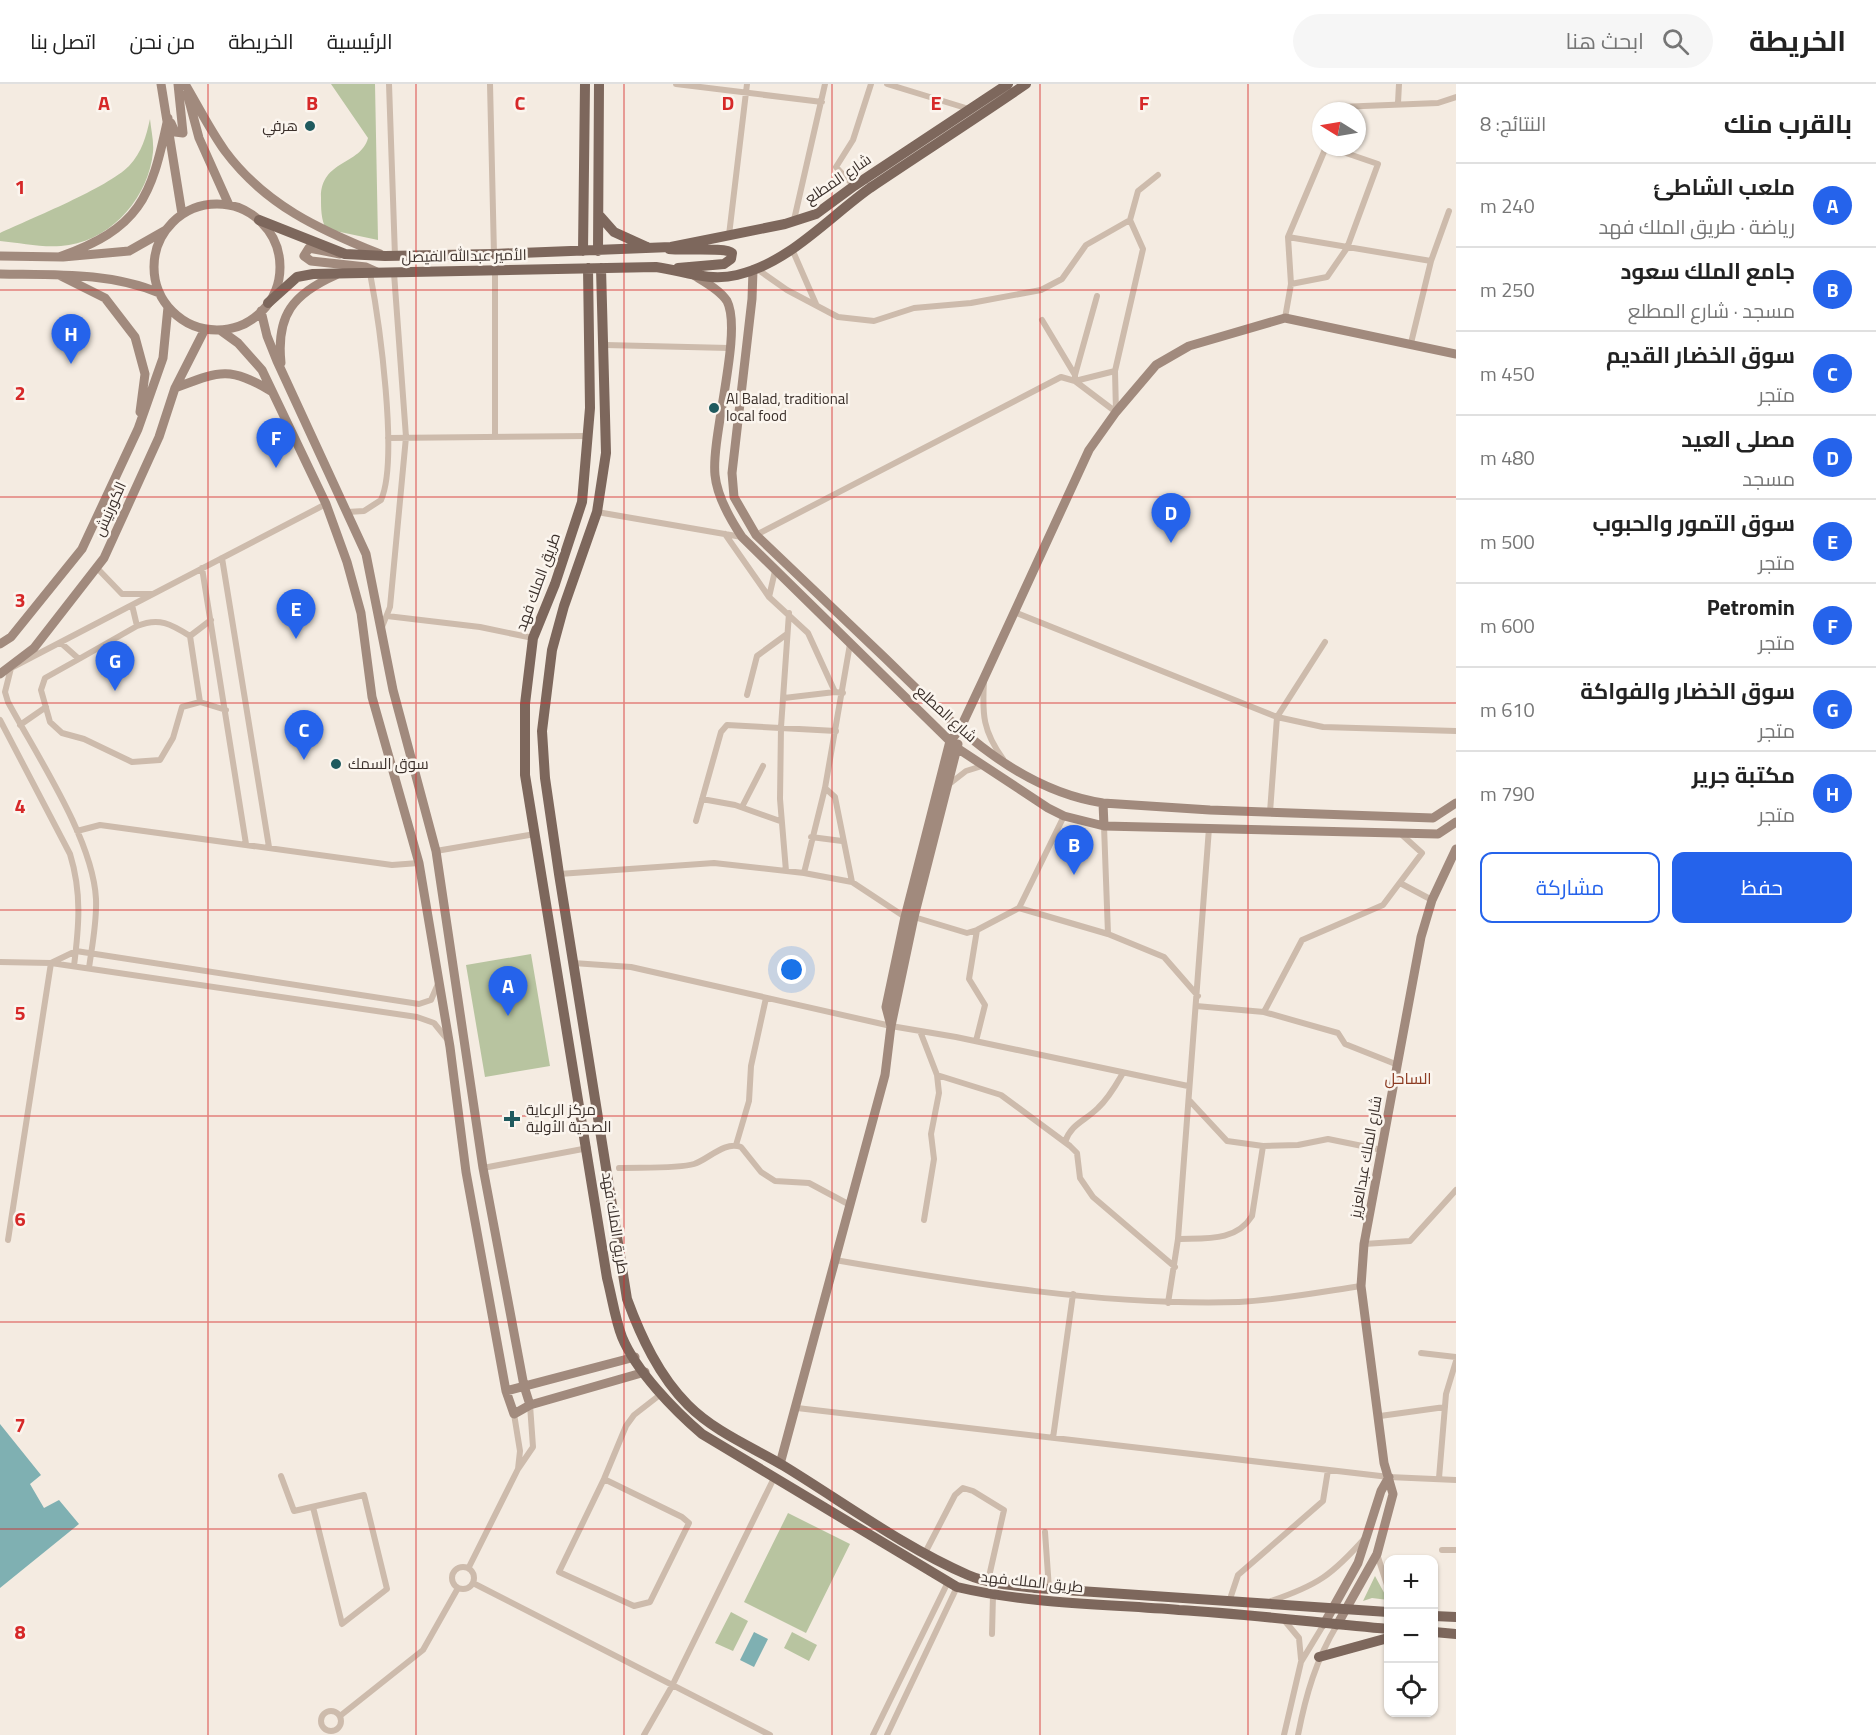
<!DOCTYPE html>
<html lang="ar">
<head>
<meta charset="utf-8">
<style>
	body { margin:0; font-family:"Titillium Web",Cairo,sans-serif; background:#f6f6f6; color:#222; direction:rtl }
	.controls { position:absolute; right:18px; bottom:18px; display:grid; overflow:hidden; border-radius:12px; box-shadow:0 2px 4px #0004 }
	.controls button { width:54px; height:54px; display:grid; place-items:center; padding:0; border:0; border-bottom:2px solid #e0e0e0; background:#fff; color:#222; font:30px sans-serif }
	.compass { position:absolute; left:1312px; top:18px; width:54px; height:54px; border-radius:50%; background:#fff; box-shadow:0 2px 4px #0004; rotate:281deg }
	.you { position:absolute; left:792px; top:886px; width:21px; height:21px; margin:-15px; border:4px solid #fff; border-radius:50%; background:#1a73e8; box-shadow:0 0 0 9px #1a73e833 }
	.badge { display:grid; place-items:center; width:39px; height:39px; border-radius:50%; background:#2563eb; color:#fff; font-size:20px; font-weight:700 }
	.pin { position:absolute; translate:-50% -50px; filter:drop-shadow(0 2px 3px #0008) }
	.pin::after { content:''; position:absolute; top:32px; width:21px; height:18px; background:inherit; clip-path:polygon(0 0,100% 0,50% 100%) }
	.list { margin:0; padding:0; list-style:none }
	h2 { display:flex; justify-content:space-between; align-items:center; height:78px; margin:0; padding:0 24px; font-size:26px }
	h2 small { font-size:20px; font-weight:400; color:#767676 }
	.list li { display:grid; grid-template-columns:39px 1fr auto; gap:18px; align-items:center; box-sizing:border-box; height:84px; padding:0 24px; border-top:2px solid #e0e0e0 }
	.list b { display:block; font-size:22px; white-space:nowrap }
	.list p { margin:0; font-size:20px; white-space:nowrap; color:#767676 }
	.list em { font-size:20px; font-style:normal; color:#767676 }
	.actions { display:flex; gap:12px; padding:18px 24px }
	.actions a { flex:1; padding:14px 0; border:2px solid #2563eb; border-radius:12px; text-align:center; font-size:21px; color:#2563eb }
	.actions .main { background:#2563eb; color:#fff }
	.icon { flex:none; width:33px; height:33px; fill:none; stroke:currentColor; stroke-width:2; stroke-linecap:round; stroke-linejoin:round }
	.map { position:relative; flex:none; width:1456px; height:1651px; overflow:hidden; direction:ltr }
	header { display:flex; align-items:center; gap:36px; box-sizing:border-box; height:84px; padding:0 30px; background:#fff; border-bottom:2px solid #e0e0e0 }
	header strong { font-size:28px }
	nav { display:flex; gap:33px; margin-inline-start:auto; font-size:21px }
	.search { width:420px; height:54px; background:#f6f6f6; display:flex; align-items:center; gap:15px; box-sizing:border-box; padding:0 21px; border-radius:33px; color:#767676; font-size:22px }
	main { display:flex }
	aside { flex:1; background:#fff }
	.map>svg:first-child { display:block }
	.green { fill:#b8c4a0 }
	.water { fill:#7fb0b2 }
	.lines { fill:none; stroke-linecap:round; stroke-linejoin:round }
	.street { stroke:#cdbbac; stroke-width:6 }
	.secondary { stroke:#a18a7d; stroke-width:9 }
	.primary { stroke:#7d675c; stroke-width:10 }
	.grid { fill:none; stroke:#d62828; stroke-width:1.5; stroke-opacity:0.55 }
	.poi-dot { fill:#1f5a5e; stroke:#fbf5ee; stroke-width:2 }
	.labels { text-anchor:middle; stroke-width:5; stroke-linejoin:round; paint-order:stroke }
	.poi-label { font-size:15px; fill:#3b302b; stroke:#fbf5ee; text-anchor:start }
	.street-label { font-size:15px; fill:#3b302b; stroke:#fbf5ee }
	.neighbourhood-label { font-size:16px; fill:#8c3b22; stroke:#fbf5ee }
	.grid-label { font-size:20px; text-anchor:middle; font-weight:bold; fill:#d62828; stroke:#fbf5ee; stroke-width:5; stroke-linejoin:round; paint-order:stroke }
</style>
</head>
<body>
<header>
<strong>الخريطة</strong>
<div class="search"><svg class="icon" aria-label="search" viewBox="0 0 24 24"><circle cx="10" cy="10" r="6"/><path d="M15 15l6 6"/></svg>ابحث هنا</div>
<nav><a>الرئيسية</a><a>الخريطة</a><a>من نحن</a><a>اتصل بنا</a></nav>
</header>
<main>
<aside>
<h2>بالقرب منك<small>النتائج: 8</small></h2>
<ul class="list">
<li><span class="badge">A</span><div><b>ملعب الشاطئ</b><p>رياضة · طريق الملك فهد</p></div><em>240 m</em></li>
<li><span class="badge">B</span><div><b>جامع الملك سعود</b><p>مسجد · شارع المطلع</p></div><em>250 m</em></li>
<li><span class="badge">C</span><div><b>سوق الخضار القديم</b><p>متجر</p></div><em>450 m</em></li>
<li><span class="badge">D</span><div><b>مصلى العيد</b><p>مسجد</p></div><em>480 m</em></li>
<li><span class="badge">E</span><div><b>سوق التمور والحبوب</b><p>متجر</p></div><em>500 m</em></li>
<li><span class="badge">F</span><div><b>Petromin</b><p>متجر</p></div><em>600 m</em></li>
<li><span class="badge">G</span><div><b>سوق الخضار والفواكة</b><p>متجر</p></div><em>610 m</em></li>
<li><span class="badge">H</span><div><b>مكتبة جرير</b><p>متجر</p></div><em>790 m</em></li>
</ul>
<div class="actions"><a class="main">حفظ</a><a>مشاركة</a></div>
</aside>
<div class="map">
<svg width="1456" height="1651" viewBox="0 0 1456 1651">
	<rect width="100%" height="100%" fill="#f4ebe1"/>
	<!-- green -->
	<path class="green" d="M331 0H375L378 156 326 145C321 135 321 125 321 113 321 76 361 81 368 54Z
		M150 35C151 46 154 57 153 68 149 111 114 154 69 161 47 165 22 159 0 157V149C32 134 107 104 129 82 142 68 146 53 150 35Z
		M531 870 550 982 485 993 466 881Z
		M788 1429 850 1460 806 1549 744 1518Z
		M1375 1492 1388 1516 1372 1514 1363 1517Z
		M731 1528 748 1537 733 1567 715 1559Z
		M792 1548 817 1561 809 1577 784 1564Z"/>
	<!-- water -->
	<path class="water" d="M0 1340 41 1391 30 1400 44 1424 59 1416 79 1440 0 1504Z
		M754 1548 768 1555 754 1583 740 1576Z"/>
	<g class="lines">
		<!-- street -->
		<path class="street" d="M389 0 395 172
			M490 0 494 170
			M676 0 822 18
			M887 0 969 25
			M1398 19 1399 0
			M1338 27 1339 23 1438 19 1456 13
			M854 102 836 83 853 56 871 0
			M794 136 825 0
			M729 151 747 0
			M1288 153 1431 177
			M792 165 816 220
			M757 185 787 206 838 233 874 237 914 224 971 219 1041 206 1062 195 1086 161 1130 136
			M495 186V353
			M1291 200 1327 193 1347 164 1378 80 1343 68 1340 63
			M1285 234 1291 200 1288 153 1326 63
			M1042 236 1075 291V297L1116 328 1115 287 1143 165 1130 136 1138 107 1158 91
			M1411 259 1431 177 1449 127
			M605 261 729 264
			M1075 291 1097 212
			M388 354 587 352
			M347 428 364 427 381 416C399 376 379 236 370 189
			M597 428 742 453
			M725 450 769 513 808 549 835 608 843 609
			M756 451 1061 293 1075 297 1115 287
			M222 474 269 763
			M97 484 122 510H152
			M202 484 246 760
			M769 513 775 487
			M1014 528 1277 633 1270 728
			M387 532 480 543 533 554
			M211 536 190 552 200 618 226 626
			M137 542C159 533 171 540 190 552
			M382 543 390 523 406 353 394 189
			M1325 558 1277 633 1323 643 1456 647
			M61 559 79 575 137 542 132 521
			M79 575 45 594 41 606 50 638 62 649 84 655 132 678 160 676 173 654 182 623 200 618
			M984 597C982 631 983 647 1003 675
			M747 611 757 572 787 550
			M784 614 835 608
			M0 636 70 770C82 809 79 842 74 882
			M20 641 46 623
			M948 701 966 687 982 682
			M825 704 835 713 852 798
			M702 715 735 721 780 737
			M742 723 763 682
			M696 737 721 648 727 641 836 647
			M1104 742 1108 850 1164 873 1198 912
			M77 747 100 741 392 781 419 779
			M811 753 842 757
			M436 767 535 750
			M786 787 780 715 781 643 789 529
			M804 789 825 704 850 560
			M559 790 714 779 804 789 852 798 905 833
			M1400 799 1432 816
			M1019 824 1108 850
			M914 833 967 849 977 846 1019 824 1064 732
			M0 878 51 879 8 1156
			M573 879 631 883 891 942 956 953 1188 1002
			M89 884C92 862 97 838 96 815 93 755 37 672 8 618L5 608 11 584 326 420
			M438 900 431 916 419 920 76 867 51 879 417 933 434 939 447 955
			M1196 922 1264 928
			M920 947 937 991 939 1009 931 1050 934 1075 924 1136
			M976 957 985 921 969 895 977 846
			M1398 981 1345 960 1338 949 1264 928 1302 856 1383 821 1422 769 1401 750
			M937 991 1001 1011 1070 1062 1077 1069 1080 1094 1093 1113 1175 1183
			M1189 1016 1227 1057 1263 1062 1298 1061 1328 1055 1382 1066
			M1065 1058C1071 1040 1085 1037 1098 1024 1109 1014 1116 1001 1123 989
			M736 1061 749 1017 751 982 766 914
			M483 1084 588 1064
			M619 1084C638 1083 678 1085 694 1080 709 1075 724 1057 741 1063L761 1088 775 1097 809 1099 850 1121
			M1178 1155C1205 1154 1236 1158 1252 1132L1263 1062
			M1364 1160 1410 1157 1456 1106
			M835 1176C968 1199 1103 1222 1239 1218 1279 1216 1321 1208 1361 1202
			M1168 1219 1178 1155 1209 744
			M1421 1269 1456 1273
			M797 1324 1389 1393 1456 1396
			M514 1330 520 1367 518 1385 533 1363 530 1321
			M1380 1332 1445 1323
			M1053 1354 1073 1210
			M281 1392 294 1427 364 1411 387 1505 342 1540 313 1423
			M1439 1394 1446 1310 1456 1277
			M604 1395 682 1433 689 1439 650 1518 634 1522 559 1488 604 1395 626 1342 634 1331 661 1310
			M1045 1448 1049 1505
			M1442 1466H1456
			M925 1469 955 1411 963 1404 973 1407 1004 1426 988 1497
			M1377 1470 1388 1504
			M452 1494a11 11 0 1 1 22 0a11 11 0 1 1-22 0Z
			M469 1483 518 1385
			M473 1499 770 1651
			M1230 1515 1238 1491 1323 1417 1328 1386
			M1271 1517C1318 1501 1332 1491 1365 1454
			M1284 1536 1299 1554 1301 1575
			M992 1550 993 1511
			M321 1637a10 10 0 1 1 20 0a10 10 0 1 1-20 0Z
			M340 1632 423 1566 458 1504
			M644 1651 672 1602 774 1394
			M873 1651 948 1498
			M887 1651 957 1503
			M1284 1651 1301 1578 1324 1540
			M1298 1651C1306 1610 1316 1576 1337 1541"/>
		<!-- secondary -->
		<path class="secondary" d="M161 0 182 130
			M185 0C198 22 210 46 225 67 265 121 320 146 380 170
			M187 9 199 54 229 121
			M171 39 175 48 183 49 178 0
			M154 183a63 63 0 1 1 126 0a63 63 0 1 1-126 0Z
			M340 170 309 164 304 172 311 177 366 183 377 188
			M0 172 63 173 129 167 166 146
			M59 173C140 144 151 115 168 34
			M753 186 752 215 732 389 734 413 756 451C799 492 842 533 885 574 948 635 1012 705 1103 719L1210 726 1433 734 1456 719
			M0 190C52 191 111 188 159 209
			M59 191 105 214 135 253 145 290 140 328
			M695 192C705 198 720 206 727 217 743 248 711 352 715 391 717 413 730 435 742 453L957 664 1048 724 1064 732 1104 742 1438 750 1456 738
			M261 227 267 252 277 277 366 470 393 606 436 767 483 1084 524 1302 530 1321
			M220 246 238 259 262 286 326 420 347 478 361 529 372 613 419 779 450 963 466 1088 506 1307 514 1330 530 1321 645 1288
			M281 279C276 231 293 210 336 191
			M175 304C220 287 228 282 271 307
			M0 560 11 553 82 465 138 345 163 274 168 223
			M0 590 34 564 104 474 159 353 175 304 205 245
			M1103 719 1104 742
			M891 942 886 923 905 833 950 657 960 645 984 594 1089 366 1116 328 1156 281 1189 262 1285 234 1456 270
			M506 1307 635 1273
			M780 1380 885 991 891 942 914 833 958 660
			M1324 1540 1358 1479 1381 1407 1389 1393
			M1337 1541 1377 1470 1393 1410 1384 1379 1361 1202 1364 1160 1421 853 1432 816 1456 765"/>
		<!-- primary -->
		<path class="primary" d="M599 131 614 148 647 163
			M259 136 345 170 385 172 494 170 671 163 785 140 816 130 854 102 1008 0
			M669 165C683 167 726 163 732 169L731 175 724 180 678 184
			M583 167 585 0
			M598 167 599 0
			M588 184 590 324 582 418 555 500 533 554 525 620V691L607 1194C612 1213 615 1235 622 1253 636 1287 674 1326 702 1350L957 1503C1029 1520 1105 1520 1179 1526 1249 1530 1319 1539 1388 1545
			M601 184 606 369 597 428 564 522 552 566 542 647 545 694 559 790 627 1215C641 1253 659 1292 688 1321 715 1348 752 1363 784 1382 843 1418 905 1464 968 1491 989 1500 1013 1501 1035 1504L1388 1528
			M268 219 297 193 313 190 656 183C684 187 709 198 737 191 789 179 828 134 870 104 922 69 975 35 1026 0
			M1434 1532 1456 1533
			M1434 1548 1456 1550
			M1319 1573 1388 1554"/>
	</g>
	<!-- grid -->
	<path class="grid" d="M208 0V1651M416 0V1651M624 0V1651M832 0V1651M1040 0V1651M1248 0V1651M0 206H1456M0 413H1456M0 619H1456M0 826H1456M0 1032H1456M0 1238H1456M0 1445H1456"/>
	<!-- markers -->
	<g class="poi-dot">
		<circle cx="310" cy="42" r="6"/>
		<circle cx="714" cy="324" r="6"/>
		<circle cx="336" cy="680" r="6"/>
		<path d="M509 1026h6v6h6v6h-6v6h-6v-6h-6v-6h6z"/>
	</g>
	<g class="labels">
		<!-- poi labels -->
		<g class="poi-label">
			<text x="298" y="47" text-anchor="end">هرفي</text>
			<text x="726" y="320">Al Balad, traditional<tspan x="726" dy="17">local food</tspan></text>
			<text x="348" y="685">سوق السمك</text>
			<text x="526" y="1031">مركز الرعاية<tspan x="526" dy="17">الصحية الأولية</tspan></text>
		</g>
		<!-- street labels -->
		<g class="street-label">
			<text transform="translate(838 95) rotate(-34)" y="5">شارع المطلع</text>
			<text transform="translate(464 172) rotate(-1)" y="5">الأمير عبدالله الفيصل</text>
			<text transform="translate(110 425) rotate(-66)" y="5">الكورنيش</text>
			<text transform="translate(538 498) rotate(-70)" y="5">طريق الملك فهد</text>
			<text transform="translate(946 630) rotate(42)" y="5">شارع المطلع</text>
			<text transform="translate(1366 1073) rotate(-80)" y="5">شارع الملك عبدالعزيز</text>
			<text transform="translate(615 1139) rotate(81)" y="5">طريق الملك فهد</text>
			<text transform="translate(1032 1498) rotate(6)" y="5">طريق الملك فهد</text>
		</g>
		<!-- neighbourhood labels -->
		<g class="neighbourhood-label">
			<text x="1408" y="1000">الساحل</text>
		</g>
	</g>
	<g class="grid-label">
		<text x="104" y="26">A</text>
		<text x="312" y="26">B</text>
		<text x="520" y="26">C</text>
		<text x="728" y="26">D</text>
		<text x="936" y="26">E</text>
		<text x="1144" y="26">F</text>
		<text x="20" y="110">1</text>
		<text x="20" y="316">2</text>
		<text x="20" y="523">3</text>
		<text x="20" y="729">4</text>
		<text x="20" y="936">5</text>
		<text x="20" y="1142">6</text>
		<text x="20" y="1348">7</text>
		<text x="20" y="1555">8</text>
	</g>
</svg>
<div class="controls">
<button>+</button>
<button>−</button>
<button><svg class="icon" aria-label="locate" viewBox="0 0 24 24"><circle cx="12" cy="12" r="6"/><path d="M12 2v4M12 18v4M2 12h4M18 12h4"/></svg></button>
</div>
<svg class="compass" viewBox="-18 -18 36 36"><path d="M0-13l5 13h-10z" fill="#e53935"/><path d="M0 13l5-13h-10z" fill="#767676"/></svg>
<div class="you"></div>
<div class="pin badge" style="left:508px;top:932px">A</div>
<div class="pin badge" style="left:1074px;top:791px">B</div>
<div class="pin badge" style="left:304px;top:676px">C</div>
<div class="pin badge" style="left:1171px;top:459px">D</div>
<div class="pin badge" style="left:296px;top:555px">E</div>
<div class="pin badge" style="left:276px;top:384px">F</div>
<div class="pin badge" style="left:115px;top:607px">G</div>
<div class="pin badge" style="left:71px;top:280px">H</div>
</div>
</main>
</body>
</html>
